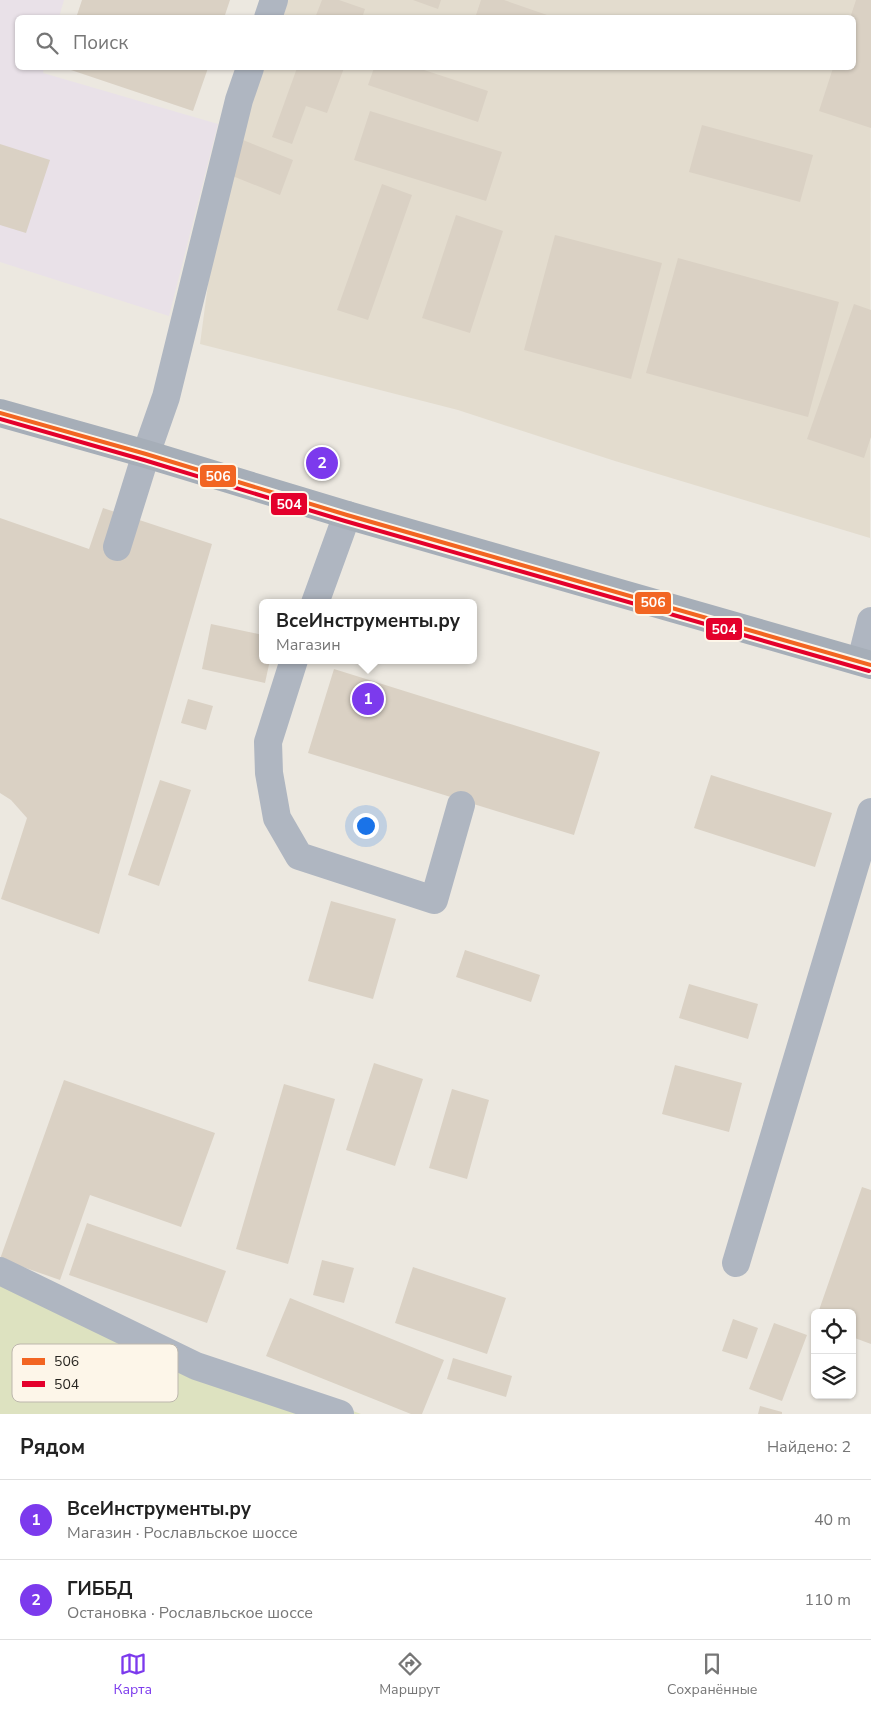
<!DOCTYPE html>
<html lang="ru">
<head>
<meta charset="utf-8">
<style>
	body { margin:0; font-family:"Nunito Sans",sans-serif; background:#f6f6f6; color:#222 }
	.controls { position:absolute; right:15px; bottom:15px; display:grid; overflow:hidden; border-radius:8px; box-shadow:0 1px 4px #0004 }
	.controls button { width:45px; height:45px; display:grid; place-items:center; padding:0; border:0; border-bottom:1px solid #e0e0e0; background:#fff; color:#222; font:25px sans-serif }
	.you { position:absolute; left:365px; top:825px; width:18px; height:18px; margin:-12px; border:4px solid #fff; border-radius:50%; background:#1a73e8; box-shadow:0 0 0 8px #1a73e833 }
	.badge { display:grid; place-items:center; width:32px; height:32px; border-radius:50%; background:#7c3aed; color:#fff; font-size:16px; font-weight:700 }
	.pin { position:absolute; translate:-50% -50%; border:2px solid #fff; box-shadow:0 1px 5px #0006 }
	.popup { position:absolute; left:259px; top:599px; width:218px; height:65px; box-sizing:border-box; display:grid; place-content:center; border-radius:8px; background:#fff; filter:drop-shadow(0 1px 4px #0005); font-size:16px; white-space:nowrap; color:#767676 }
	.popup b { font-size:19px; color:#222 }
	.popup::after { content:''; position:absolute; left:50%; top:100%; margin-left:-10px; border:10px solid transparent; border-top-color:#fff }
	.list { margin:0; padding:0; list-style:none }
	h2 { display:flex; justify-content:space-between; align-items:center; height:65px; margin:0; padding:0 20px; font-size:21px }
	h2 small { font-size:16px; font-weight:400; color:#767676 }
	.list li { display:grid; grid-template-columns:32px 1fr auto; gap:15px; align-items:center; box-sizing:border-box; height:80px; padding:0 20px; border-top:1px solid #e0e0e0 }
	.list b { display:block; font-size:19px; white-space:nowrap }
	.list p { margin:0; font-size:16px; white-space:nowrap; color:#767676 }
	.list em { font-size:16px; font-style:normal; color:#767676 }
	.icon { flex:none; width:28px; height:28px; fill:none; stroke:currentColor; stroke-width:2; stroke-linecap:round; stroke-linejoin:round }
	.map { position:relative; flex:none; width:871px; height:1414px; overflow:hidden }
	.search { position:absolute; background:#fff; box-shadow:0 1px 4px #0004; left:15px; right:15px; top:15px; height:55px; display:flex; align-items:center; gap:12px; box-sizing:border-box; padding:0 18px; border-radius:8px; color:#767676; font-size:19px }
	.sheet { height:225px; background:#fff }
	nav { display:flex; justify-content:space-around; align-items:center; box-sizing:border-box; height:70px; border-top:1px solid #e0e0e0; background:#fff; font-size:14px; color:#767676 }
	nav a { display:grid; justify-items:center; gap:2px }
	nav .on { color:#7c3aed }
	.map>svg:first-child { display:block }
	.commercial { fill:#e9e1e8 }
	.built { fill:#e3dcce }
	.green { fill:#dde2c0 }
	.building { fill:#dad1c4 }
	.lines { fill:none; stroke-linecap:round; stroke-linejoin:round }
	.minor { stroke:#afb6c1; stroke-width:28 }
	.major { stroke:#a6aeb8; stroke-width:28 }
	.bus-1-casing { stroke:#fdf6e9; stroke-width:8 }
	.bus-2-casing { stroke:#fdf6e9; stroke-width:8 }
	.bus-1 { stroke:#f26522; stroke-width:4 }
	.bus-2 { stroke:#e4002b; stroke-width:4 }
	.key { fill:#fdf6e9; stroke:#bdb7ad; stroke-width:1 }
	.key-label { font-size:14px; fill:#272520 }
	.line-badge { stroke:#fdf6e9; stroke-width:2 }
	.badge-label { font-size:14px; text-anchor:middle; font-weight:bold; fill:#fff }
</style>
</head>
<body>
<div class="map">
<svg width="871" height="1414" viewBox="0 0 871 1414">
	<rect width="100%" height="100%" fill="#ece8e0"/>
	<!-- commercial -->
	<path class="commercial" d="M0 0H64L59 17 18 18V68H44L43 73 218 124 169 316 0 262Z"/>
	<!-- built -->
	<path class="built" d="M283 0H871L870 538 615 461 458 410 200 344 217 217 259 68H854V18L277 17Z"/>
	<!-- green -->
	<path class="green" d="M0 1280 361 1414H0Z"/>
	<!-- building -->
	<path class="building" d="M82 0H230L224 18H76Z
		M322 0H339L365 9 362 18H315Z
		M413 0H441L438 9Z
		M481 0H504L547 15V18H475Z
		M856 0H871V128L819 111 833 68H854V18H850Z
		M65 68H208L193 111Z
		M297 68H344L327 113 306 106 292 144 272 137Z
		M374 68H418L488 91 478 122 368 85Z
		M370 111 502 152 486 201 354 160Z
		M702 125 813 155 800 202 689 172Z
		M243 140 293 160 280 195 230 175Z
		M0 144 50 160 26 233 0 225Z
		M382 184 412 195 368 320 337 310Z
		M456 215 503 231 470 333 422 318Z
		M555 235 662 263 631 379 524 350Z
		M678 258 839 302 808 417 646 373Z
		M854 304 871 310V437L864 458 807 439Z
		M103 508 212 544 99 934 1 899 27 818 11 800 0 793V518L89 549Z
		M211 624 263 635V660H270L265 683 202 669Z
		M334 669 600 752 574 835 308 753Z
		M188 699 213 706 206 730 181 723Z
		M711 775 832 813 815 867 694 828Z
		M160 780 191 790 159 886 128 875Z
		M331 901 396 919 373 999 308 981Z
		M465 950 540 975 531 1002 456 977Z
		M689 984 758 1004 748 1039 679 1018Z
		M374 1063 423 1079 395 1166 346 1150Z
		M675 1065 742 1083 729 1132 662 1114Z
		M64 1080 215 1133 181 1227 90 1195 60 1280 0 1259Z
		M284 1084 335 1099 288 1264 236 1249Z
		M452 1089 489 1100 467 1179 429 1168Z
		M862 1187 871 1190V1344L852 1337V1313H818Z
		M87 1223 226 1271 207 1323 69 1275Z
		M322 1260 354 1268 344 1303 313 1295Z
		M413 1267 506 1298 487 1354 395 1323Z
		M290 1298 444 1360 422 1414H411L266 1356Z
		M733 1319 758 1328 747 1359 722 1351Z
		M774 1323 807 1335 782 1401 749 1389Z
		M453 1358 512 1376 506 1397 447 1379Z
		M760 1406 782 1412V1414H758Z"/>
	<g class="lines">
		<!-- minor -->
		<path class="minor" d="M268 18 274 0
			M117 547 146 454 166 397 239 100 250 68
			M315 603 347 515
			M294 660 268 742 269 773 277 818 299 856 434 900 461 805
			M861 661 871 621
			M736 1263 871 812
			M0 1271 196 1366 340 1414"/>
		<!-- major -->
		<path class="major" d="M0 413 146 454 347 515 871 665"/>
		<defs>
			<path id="bus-1" d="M0 413 146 454 347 515 871 665"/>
			<path id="bus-2" d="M0 419 144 460 345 521 869 671"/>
		</defs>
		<!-- bus-1 casing -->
		<use href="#bus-1" class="bus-1-casing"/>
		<!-- bus-2 casing -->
		<use href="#bus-2" class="bus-2-casing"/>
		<!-- bus-1 -->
		<use href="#bus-1" class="bus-1"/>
		<!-- bus-2 -->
		<use href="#bus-2" class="bus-2"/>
	</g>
	<!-- legend -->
	<rect x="12" y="1344" width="166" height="58" rx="8" class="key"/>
	<rect x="22" y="1358" width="23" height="7" fill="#f26522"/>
	<rect x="22" y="1381" width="23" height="6" fill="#e4002b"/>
	<g class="key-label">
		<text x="54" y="1366">506</text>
		<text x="54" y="1389">504</text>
	</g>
	<g class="line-badge">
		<rect x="199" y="464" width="38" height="24" rx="5" fill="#f26522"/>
		<rect x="270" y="492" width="38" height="24" rx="5" fill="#e4002b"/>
		<rect x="634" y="591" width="38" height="24" rx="5" fill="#f26522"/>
		<rect x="705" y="617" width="38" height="24" rx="5" fill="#e4002b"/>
	</g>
	<g class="badge-label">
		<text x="218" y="481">506</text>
		<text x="289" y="509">504</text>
		<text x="653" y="607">506</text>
		<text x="724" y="634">504</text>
	</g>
</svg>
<div class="controls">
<button><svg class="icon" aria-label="locate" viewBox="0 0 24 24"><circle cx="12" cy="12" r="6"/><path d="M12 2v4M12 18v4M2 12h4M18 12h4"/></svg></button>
<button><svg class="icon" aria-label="layers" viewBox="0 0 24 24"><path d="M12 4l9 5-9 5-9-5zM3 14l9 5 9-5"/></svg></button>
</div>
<div class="you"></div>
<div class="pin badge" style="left:368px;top:699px">1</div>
<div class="popup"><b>ВсеИнструменты.ру</b>Магазин</div>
<div class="pin badge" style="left:322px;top:463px">2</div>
<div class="search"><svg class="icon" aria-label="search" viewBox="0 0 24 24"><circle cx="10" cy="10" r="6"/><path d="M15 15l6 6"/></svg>Поиск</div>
</div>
<section class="sheet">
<h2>Рядом<small>Найдено: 2</small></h2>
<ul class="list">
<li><span class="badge">1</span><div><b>ВсеИнструменты.ру</b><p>Магазин · Рославльское шоссе</p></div><em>40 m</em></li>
<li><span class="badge">2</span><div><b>ГИББД</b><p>Остановка · Рославльское шоссе</p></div><em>110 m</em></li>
</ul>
</section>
<nav>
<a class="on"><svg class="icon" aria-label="map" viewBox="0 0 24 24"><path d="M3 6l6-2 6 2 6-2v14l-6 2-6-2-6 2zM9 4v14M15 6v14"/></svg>Карта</a>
<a><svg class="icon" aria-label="directions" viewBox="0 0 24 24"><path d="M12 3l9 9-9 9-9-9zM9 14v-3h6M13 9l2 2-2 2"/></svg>Маршрут</a>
<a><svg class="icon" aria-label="saved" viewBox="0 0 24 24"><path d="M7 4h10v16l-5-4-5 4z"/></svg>Сохранённые</a>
</nav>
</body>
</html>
